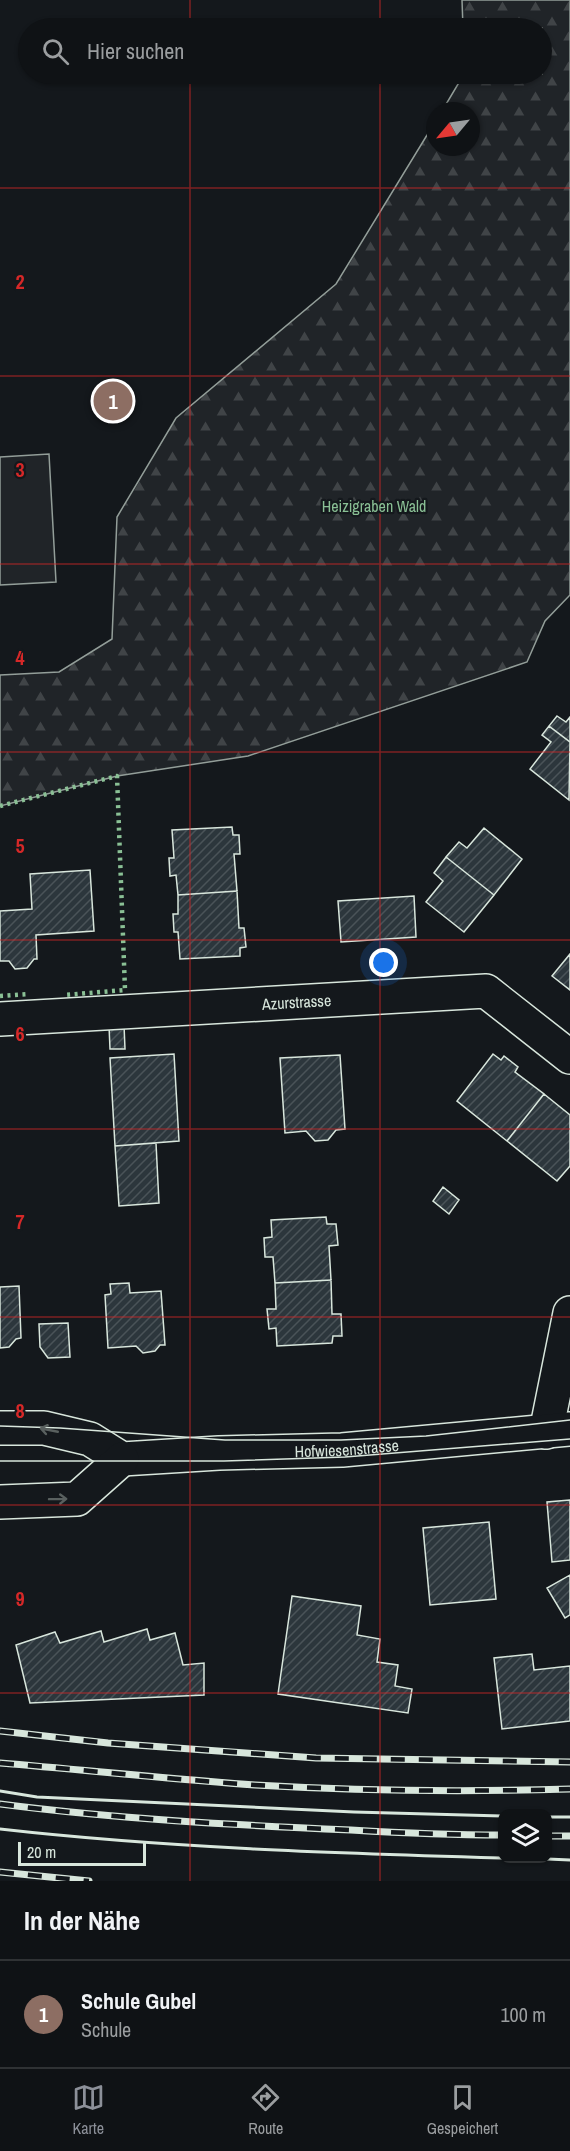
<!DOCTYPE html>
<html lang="de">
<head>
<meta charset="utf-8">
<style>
	body { margin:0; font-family:"Archivo Narrow",sans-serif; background:#181b1e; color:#f1f3f6 }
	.controls { position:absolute; right:18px; bottom:18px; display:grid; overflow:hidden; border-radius:12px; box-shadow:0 2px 4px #0004 }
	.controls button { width:54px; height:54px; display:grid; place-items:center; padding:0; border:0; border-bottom:2px solid #2f3234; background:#0f1215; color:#f1f3f6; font:30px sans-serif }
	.compass { position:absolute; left:426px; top:102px; width:54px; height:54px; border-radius:50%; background:#0f1215; box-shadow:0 2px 4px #0004; rotate:241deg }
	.scale { position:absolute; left:18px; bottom:15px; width:128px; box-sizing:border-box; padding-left:6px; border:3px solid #d8e6dc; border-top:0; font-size:16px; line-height:21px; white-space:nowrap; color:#d8e6dc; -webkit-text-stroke:4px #14181c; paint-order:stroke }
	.you { position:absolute; left:384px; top:963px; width:21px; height:21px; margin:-15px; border:4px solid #fff; border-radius:50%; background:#1a73e8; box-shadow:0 0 0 9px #1a73e833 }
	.badge { display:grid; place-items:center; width:39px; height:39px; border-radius:50%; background:#8c9099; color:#fff; font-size:20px; font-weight:700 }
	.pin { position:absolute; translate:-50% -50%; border:3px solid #fff; box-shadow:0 2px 6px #0006 }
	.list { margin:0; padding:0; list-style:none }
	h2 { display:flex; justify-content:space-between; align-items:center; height:78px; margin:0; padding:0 24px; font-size:26px }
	h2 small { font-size:20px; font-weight:400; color:#9b9ea0 }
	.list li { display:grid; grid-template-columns:39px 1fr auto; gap:18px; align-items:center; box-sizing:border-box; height:108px; padding:0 24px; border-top:2px solid #2f3234 }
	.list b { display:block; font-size:22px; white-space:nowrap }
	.list p { margin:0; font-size:20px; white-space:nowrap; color:#9b9ea0 }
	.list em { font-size:20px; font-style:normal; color:#9b9ea0 }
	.icon { flex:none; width:33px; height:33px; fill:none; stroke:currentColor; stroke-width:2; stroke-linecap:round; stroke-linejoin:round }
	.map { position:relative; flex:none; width:570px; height:1881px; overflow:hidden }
	.search { position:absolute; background:#0f1215; box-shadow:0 2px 4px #0004; left:18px; right:18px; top:18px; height:66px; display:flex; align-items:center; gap:15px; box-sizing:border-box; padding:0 21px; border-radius:33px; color:#9b9ea0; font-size:22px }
	.sheet { height:186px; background:#0f1215 }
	nav { display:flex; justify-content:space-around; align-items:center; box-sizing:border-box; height:84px; border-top:2px solid #2f3234; background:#0f1215; font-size:16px; color:#9b9ea0 }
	nav a { display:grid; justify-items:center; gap:3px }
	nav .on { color:#8c9099 }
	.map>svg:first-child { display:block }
	.grass { fill:#202428; stroke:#939e99; stroke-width:1.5 }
	.forest { fill:url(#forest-firs); stroke:#939e99; stroke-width:1.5 }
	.building { fill:url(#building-hatch); stroke:#d8e6dc; stroke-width:1.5 }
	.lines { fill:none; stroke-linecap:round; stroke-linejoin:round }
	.street-casing { stroke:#d8e6dc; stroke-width:36 }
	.secondary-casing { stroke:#d8e6dc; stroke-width:36 }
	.street { stroke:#14181c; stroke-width:33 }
	.secondary { stroke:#14181c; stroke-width:33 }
	.tram { stroke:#d8e6dc; stroke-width:1.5 }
	.rail-casing { stroke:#d8e6dc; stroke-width:7 }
	.rail { stroke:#14181c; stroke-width:4.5; stroke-dasharray:14; stroke-linecap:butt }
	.hedge { stroke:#8ac095; stroke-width:4.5; stroke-dasharray:3 4.5; stroke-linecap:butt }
	.wall { stroke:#d8e6dc; stroke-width:3 }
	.oneway { stroke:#59605f }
	.grid { fill:none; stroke:#d62828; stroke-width:1.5; stroke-opacity:0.55 }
	.labels { text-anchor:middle; stroke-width:4.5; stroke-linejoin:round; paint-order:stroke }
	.park-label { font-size:16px; fill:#8ac095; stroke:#14181c }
	.street-label { font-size:16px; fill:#d8e6dc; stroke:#14181c }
	.grid-label { font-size:20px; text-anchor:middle; font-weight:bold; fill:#d62828; stroke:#14181c; stroke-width:4.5; stroke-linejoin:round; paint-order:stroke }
</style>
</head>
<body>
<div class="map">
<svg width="570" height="1881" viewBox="0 0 570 1881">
	<defs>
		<pattern id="forest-firs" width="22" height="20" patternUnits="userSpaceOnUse" patternTransform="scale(1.5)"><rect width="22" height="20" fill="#202428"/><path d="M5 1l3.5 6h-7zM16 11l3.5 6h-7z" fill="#404447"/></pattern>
		<pattern id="building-hatch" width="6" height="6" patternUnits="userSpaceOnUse" patternTransform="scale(1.5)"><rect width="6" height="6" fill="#2c363c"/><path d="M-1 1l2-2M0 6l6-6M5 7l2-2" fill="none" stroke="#4a5358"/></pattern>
	</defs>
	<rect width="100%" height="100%" fill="#14181c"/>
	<!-- grass -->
	<path class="grass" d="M49 454 56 582 0 585V457Z"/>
	<!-- forest -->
	<path class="forest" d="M462 0H570V595L545 621 527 662 248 756 117 776 0 806V675L59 672 112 639 117 517 176 418 336 284 435 122V147H471V111H442L464 74H542V28H463Z"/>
	<!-- building -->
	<path class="building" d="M557 716 566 722 570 717V742L549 726Z
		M549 726 570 742 569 800 530 769 551 742 542 735Z
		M232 827 233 835H239L240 854H234L237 891 178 895 176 875 170 876 169 858H174L172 830Z
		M484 828 522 859 494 895 446 857 459 842 467 848Z
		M446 857 494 895 464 932 426 902 443 881 434 873Z
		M90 870 94 931 36 935 37 959H34L27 968 15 969 9 961H0V911L32 909 30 874Z
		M237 891 239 928H244L246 947 240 948V956L180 959 178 932H174L173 914H178V895Z
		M414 896 416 937 341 942 338 901Z
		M570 954V990L552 976Z
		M124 1025 125 1049H110L109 1026Z
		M174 1054 179 1141 115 1146 110 1058Z
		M493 1054 501 1060 504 1056 518 1067 515 1072 544 1094 507 1141 457 1101Z
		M340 1055 345 1129 336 1130 328 1140 315 1141 306 1131 285 1133 280 1058Z
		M544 1094 570 1115V1166L557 1181 507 1141Z
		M156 1143 159 1203 119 1206 115 1146Z
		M443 1187 459 1200 449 1214 433 1201Z
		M326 1217 327 1224H336L338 1245 329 1246 331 1280 275 1283 273 1257H265L264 1238 272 1237 271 1220Z
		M331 1280 332 1314H341L342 1336H333L332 1343 277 1346 276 1328 269 1329 267 1309H276L275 1283Z
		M129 1283 130 1293 161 1291 165 1345H160L155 1351 143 1353 136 1346 108 1348 105 1295 111 1294 110 1284Z
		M19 1286 21 1338 16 1339 9 1347 0 1348V1287Z
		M68 1323 70 1357 48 1358 40 1347 39 1324Z
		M570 1500V1560L552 1562 547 1502Z
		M489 1522 496 1599 430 1605 423 1528Z
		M570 1575V1615L565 1618 547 1588Z
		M292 1596 361 1606 357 1635 380 1639 377 1662 398 1665 395 1686 412 1689 408 1713 278 1694Z
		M147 1629 150 1640 175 1633 183 1665 204 1663V1695L30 1703 16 1645 55 1632 60 1643 101 1631 104 1642Z
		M532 1654 534 1670 570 1666V1721L502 1729 494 1658Z"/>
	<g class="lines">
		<defs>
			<g id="street">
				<path id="s1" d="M0 1019 486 991 570 1057"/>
				<path d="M546 1432 570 1313"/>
			</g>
			<g id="secondary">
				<path id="s2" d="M0 1428H44L90 1439 122 1459 219 1453 342 1450 570 1429"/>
				<path d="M0 1502 77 1499 122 1459"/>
			</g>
		</defs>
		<!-- street casing -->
		<use href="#street" class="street-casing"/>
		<!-- secondary casing -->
		<use href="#secondary" class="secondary-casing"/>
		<!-- street -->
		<use href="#street" class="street"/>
		<!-- secondary -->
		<use href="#secondary" class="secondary"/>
		<!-- tram -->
		<path class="tram" d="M0 1426 60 1428 225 1440H341L426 1436 570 1420
			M0 1461H224L345 1457 570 1439"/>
		<defs>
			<path id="rail" d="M0 1731 108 1743 316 1758 570 1762
				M0 1763C85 1770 170 1779 255 1785 360 1791 465 1792 570 1789
				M0 1804C117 1819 234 1825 351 1830 402 1833 452 1835 502 1835
				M548 1836H570
				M0 1872 89 1881"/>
		</defs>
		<!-- rail casing -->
		<use href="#rail" class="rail-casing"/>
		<!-- rail -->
		<use href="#rail" class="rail"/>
		<!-- hedge -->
		<path class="hedge" d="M0 806 117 776 125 990 65 995
			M0 996 29 994"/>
		<!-- wall -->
		<path class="wall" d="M0 1791 37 1797 354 1812 502 1816
			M548 1817H570
			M0 1829C167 1848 335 1853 502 1858
			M525 1858 570 1860"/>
	</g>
	<!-- one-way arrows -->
	<defs><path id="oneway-shaft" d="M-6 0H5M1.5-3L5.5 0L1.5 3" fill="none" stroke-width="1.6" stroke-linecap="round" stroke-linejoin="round" transform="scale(1.5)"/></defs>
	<g class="oneway">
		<use href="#oneway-shaft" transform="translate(49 1430) rotate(-169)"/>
		<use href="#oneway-shaft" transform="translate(58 1499) rotate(-1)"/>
	</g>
	<!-- grid -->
	<path class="grid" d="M190 0V28M380 0V28M190 74V1881M380 74V1881M0 188H570M0 376H570M0 564H570M0 752H570M0 940H570M0 1129H570M0 1317H570M0 1505H570M0 1693H570"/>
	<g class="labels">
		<!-- park labels -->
		<g class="park-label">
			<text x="374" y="512">Heizigraben Wald</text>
		</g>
		<!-- street labels -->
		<g class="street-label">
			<text dy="6" stroke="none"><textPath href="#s1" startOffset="297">Azurstrasse</textPath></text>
			<text dy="6" stroke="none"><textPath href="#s2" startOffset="354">Hofwiesenstrasse</textPath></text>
		</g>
	</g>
	<g class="grid-label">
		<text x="20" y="289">2</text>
		<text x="20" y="477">3</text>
		<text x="20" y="665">4</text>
		<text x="20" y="853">5</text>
		<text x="20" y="1041">6</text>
		<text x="20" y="1229">7</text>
		<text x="20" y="1418">8</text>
		<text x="20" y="1606">9</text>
	</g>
</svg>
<div class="controls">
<button><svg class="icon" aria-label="layers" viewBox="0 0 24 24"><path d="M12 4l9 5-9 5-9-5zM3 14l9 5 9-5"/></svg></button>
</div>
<svg class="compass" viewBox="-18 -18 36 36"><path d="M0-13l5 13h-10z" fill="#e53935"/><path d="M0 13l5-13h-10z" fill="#9b9ea0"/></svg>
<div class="scale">20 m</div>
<div class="you"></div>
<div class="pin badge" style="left:113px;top:401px;background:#8d6e63">1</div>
<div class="search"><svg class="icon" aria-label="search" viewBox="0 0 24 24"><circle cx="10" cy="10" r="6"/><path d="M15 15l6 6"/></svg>Hier suchen</div>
</div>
<section class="sheet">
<h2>In der Nähe<small></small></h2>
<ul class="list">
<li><span class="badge" style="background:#8d6e63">1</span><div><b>Schule Gubel</b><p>Schule</p></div><em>100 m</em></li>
</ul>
</section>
<nav>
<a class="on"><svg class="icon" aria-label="map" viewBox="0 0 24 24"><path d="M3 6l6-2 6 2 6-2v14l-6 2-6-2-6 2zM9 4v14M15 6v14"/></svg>Karte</a>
<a><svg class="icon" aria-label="directions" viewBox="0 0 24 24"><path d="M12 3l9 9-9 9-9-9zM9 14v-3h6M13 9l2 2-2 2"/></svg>Route</a>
<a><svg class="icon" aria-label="saved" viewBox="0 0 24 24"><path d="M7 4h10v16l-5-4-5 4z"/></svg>Gespeichert</a>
</nav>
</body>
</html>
